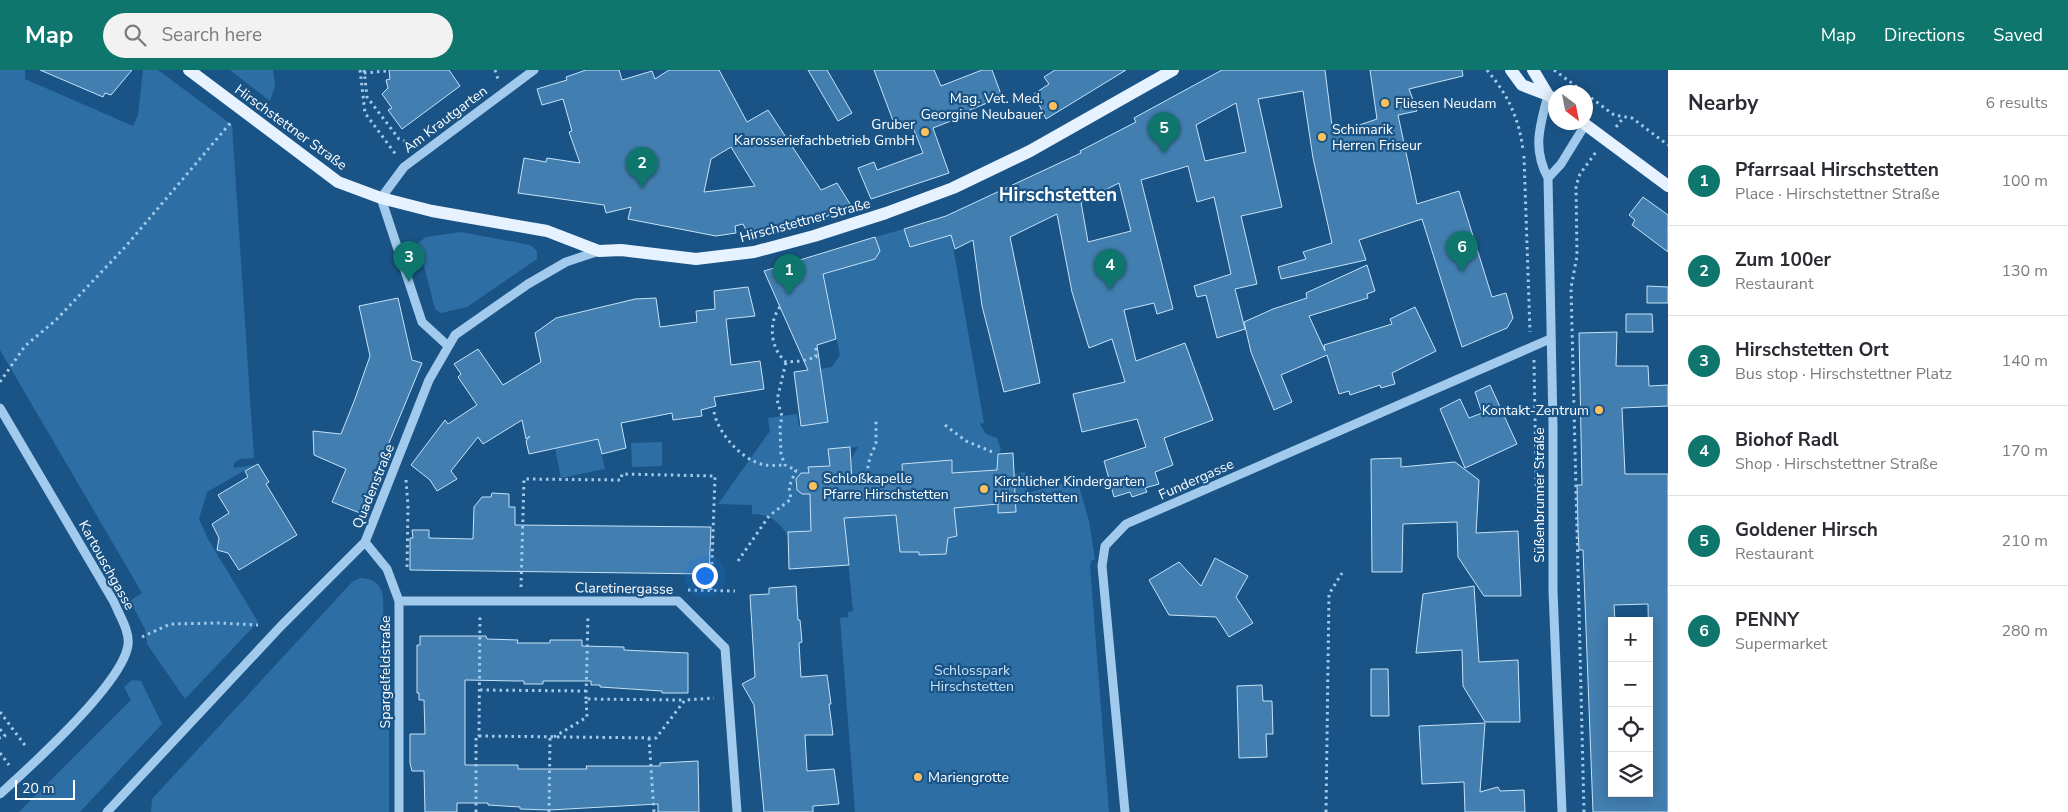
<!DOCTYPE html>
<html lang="en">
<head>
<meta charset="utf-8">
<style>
	body { margin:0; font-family:"Nunito Sans",sans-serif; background:#f2f2f3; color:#2b2b33 }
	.controls { position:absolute; right:15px; bottom:15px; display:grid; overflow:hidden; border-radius:0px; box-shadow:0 2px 12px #0003 }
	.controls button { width:45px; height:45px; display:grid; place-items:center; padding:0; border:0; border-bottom:1px solid #e1e1e2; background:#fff; color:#2b2b33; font:25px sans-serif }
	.compass { position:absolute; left:1548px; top:15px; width:45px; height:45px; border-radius:50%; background:#fff; box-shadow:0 2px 12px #0003; rotate:148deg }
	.scale { position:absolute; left:15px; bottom:12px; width:60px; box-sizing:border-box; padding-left:5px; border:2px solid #fff; border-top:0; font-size:14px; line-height:18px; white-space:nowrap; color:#fff; -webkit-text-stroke:4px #1a5486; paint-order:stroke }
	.you { position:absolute; left:704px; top:505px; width:18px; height:18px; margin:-12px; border:4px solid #fff; border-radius:50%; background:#1a73e8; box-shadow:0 0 0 8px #1a73e833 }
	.badge { display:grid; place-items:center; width:32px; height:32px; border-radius:50%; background:#0f766e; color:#fff; font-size:16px; font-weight:700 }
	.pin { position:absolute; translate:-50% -41px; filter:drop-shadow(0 1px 2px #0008) }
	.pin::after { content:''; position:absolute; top:26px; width:18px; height:15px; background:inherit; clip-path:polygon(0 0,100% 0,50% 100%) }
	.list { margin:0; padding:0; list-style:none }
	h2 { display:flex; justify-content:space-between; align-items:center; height:65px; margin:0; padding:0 20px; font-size:21px }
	h2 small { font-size:16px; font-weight:400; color:#7c7c81 }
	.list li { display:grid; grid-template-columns:32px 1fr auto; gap:15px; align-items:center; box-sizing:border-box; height:90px; padding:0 20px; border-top:1px solid #e1e1e2 }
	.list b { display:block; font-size:19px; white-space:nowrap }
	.list p { margin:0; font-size:16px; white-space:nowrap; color:#7c7c81 }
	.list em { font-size:16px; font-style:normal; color:#7c7c81 }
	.icon { flex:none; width:28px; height:28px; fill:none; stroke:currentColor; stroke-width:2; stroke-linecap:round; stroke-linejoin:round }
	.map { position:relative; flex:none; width:1668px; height:742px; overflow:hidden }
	header { display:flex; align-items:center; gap:30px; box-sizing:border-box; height:70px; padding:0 25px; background:#0f766e; color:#fff }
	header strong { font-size:24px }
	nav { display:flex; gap:28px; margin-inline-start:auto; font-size:18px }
	.search { width:350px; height:45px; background:#f2f2f3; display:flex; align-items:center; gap:12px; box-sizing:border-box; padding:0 18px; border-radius:28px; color:#7c7c81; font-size:19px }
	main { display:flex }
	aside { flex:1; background:#fff }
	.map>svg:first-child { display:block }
	.green { fill:#2d6ea4 }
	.building { fill:#427eaf; stroke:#c6e2f9; fill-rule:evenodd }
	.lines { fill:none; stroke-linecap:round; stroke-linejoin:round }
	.path { stroke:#a1caec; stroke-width:3; stroke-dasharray:2.5 4; stroke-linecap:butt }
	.minor { stroke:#a1caec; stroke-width:9 }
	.major { stroke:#e6f2ff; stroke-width:12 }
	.poi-dot { fill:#fec05c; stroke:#1a5486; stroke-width:2 }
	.labels { text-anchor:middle; stroke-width:4.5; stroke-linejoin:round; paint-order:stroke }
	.poi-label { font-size:14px; fill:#fff; stroke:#1a5486; text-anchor:start }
	.street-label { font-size:14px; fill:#fff; stroke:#1a5486 }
	.park-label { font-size:14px; fill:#c6e2f9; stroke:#1a5486 }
	.district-label { font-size:19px; font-weight:bold; fill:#fff; stroke:#1a5486 }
</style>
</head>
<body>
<header>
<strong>Map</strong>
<div class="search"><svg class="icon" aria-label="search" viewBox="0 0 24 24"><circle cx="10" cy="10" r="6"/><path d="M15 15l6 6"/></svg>Search here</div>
<nav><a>Map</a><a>Directions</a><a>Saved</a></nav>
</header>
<main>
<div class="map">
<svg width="1668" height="742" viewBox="0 0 1668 742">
	<rect width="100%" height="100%" fill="#1a5486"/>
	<!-- green -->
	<path class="green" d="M0 0H25V9L133 56 138 45 143 0H158L232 55 254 388 240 389 234 393V398L254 395 207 422 199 449 208 469 258 552 185 629 147 574 145 559 130 531 142 523 0 280Z
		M230 0H273L275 16 270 31Z
		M904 159 909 175 913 176 951 165 984 353 980 354 986 364 997 368 1001 380 998 384 997 400 952 403V390L902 394 903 409 852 412 851 389 858 377 829 379 830 402 808 397 809 403 796 409 795 417 805 424H810V433L854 434 856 448 896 445 900 481 919 482 920 485 946 483 948 468 957 466 954 438 998 434 999 443 1016 442 1015 404 1025 402 1028 423 1077 409 1089 451 1095 490H1092L1090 495 1109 742H855L840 548 848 547V542L853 541 845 462 835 459 788 462V465C777 450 771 445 752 444V435L718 434 770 361 768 348 797 344 799 356 827 352 820 299 832 297 840 285 823 204 880 181 875 167Z
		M461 162 530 175 537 181V189L467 237 441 243 435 239 418 173 426 167Z
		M598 369 605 399 561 408 555 378Z
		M662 372V396L632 397 631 373Z
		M360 508C388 509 383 530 383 551H389V742H151L152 729 353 511Z
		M132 610 141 611 162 654 80 742H19L131 630 124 617Z"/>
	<!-- building -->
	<path class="building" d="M40 0H132L111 25 105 23 103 27Z
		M389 0H449L460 16 402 59 388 40 392 38 382 24 388 18 386 10 390 9Z
		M586 0H619L622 10 652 1 655 9 669 0H719L747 52 768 40 821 120 837 113 852 137 803 155 747 162 743 154 735 156 736 163 716 166 628 149 631 137 606 143 604 135 518 123 524 88 546 92 547 88 580 93 569 62 572 61 563 29 542 35 537 19 567 10 566 7ZM731 77 755 116 704 122 711 89Z
		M808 0H827L852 43 838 51Z
		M874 0H934L941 16 982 0H992L1002 27 955 46 956 49 933 58 949 103 871 129 858 98 874 92 877 100 923 83 911 52 895 56Z
		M1055 0H1126L1046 49 1034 24 1049 14 1044 7Z
		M1222 0H1325L1333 64 1377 49 1370 0H1462L1463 6 1409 19 1417 41 1398 45 1417 134 1459 121 1492 227 1506 223 1513 248 1507 258 1462 277 1422 149 1359 170 1366 190 1281 209 1278 197 1306 189 1303 182 1332 173 1313 88 1303 21 1258 29 1282 137 1241 146 1257 214 1235 219 1245 259 1217 268 1206 225 1197 227 1194 216 1231 204 1214 127 1197 132 1188 96 1141 110 1173 239 1157 244 1154 233 1124 240 1136 291 1185 273 1213 350 1164 368 1173 395 1155 402 1159 414 1145 418 1147 422 1132 427 1130 422 1114 427 1104 391 1146 377 1137 349 1082 362 1073 324 1125 312 1112 269 1089 278 1072 222 1057 144 1010 167 1040 313 1004 322 982 236 973 170 955 179 951 165 910 177 904 159 946 146 1081 83 1080 81 1136 52 1134 48ZM1236 33 1246 82 1205 91 1196 55ZM1119 113 1131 161 1088 172 1081 132Z
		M1643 127 1668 145V182L1632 155 1635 150 1629 145Z
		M875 167 880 181 875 189 823 204 836 269 817 275 828 352 801 356 794 302 808 300 764 201Z
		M1367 195 1375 221 1367 224 1368 228 1309 246 1325 281 1324 275 1392 254 1390 249 1415 237 1436 281 1392 303 1395 314 1381 318 1380 315 1350 325 1349 321 1339 324 1327 285 1281 305 1292 332 1274 340 1251 282 1244 252 1273 239 1307 228 1306 223Z
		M1647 216 1668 217V233H1647Z
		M748 217 755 246 726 249 731 295 760 291 764 319 714 327 716 336 701 340 702 346 673 350 672 343 621 353 626 378 602 384 598 369 529 384 526 371 530 366 526 369 522 350 483 374 478 367 451 401 457 409 437 421 430 410 411 395 445 350 448 354 477 335 458 307 461 304 454 294 478 279 503 315 541 292 535 263 556 248 635 229 656 228 660 257 697 252 696 241 715 239 714 221Z
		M398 228 412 290 422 293 360 443 332 432 346 399 314 385 313 361 341 364 355 329 370 286 359 236Z
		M1626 244H1652L1653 262H1626Z
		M1617 262 1616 296H1648L1649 316 1668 315V336L1622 338 1625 404H1668V742H1593L1583 480H1579L1578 460 1577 415H1582L1579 263ZM1648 534 1651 723H1612V551H1615L1614 535Z
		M1490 315 1517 374 1465 398 1440 339 1460 329 1469 348 1482 343 1475 322Z
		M850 377 852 412 903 409 902 394 952 390V403L997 400 998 384 1013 383 1016 442 998 443V434L954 438 957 466 948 468 946 484 919 485V482H900L896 445 844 448 849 495 789 499 788 462 811 461 810 424H802L797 420 796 409 801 403H809L808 397 830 396 828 379Z
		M1401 388V397L1455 392 1479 410 1476 463 1518 461 1521 526H1484L1458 487 1457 452 1403 454 1402 502H1372L1371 389Z
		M258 394 269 412 266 414 297 465 239 500 228 483 217 480 219 468 212 454 229 443 218 425 248 407 245 401Z
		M492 423 509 424V437H515V455L711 457 709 504 410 500V468H413L412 460H429V468L473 469 474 437 482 427H491Z
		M1215 488 1248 506 1236 527 1253 553 1229 567 1216 547 1169 545 1149 510 1179 492 1201 516Z
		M796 516 798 550H800L802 572 799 573 801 607 827 605 831 634H829L833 665H805L807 701 834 699 839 734 813 736V742H764L754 635 742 614 755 607 750 525 769 524V518Z
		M1474 516 1479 592 1518 590 1520 652H1485L1463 616 1462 580 1416 583 1423 524Z
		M420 566H486L487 569 518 570 517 573H550V570H582V576L624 577V580L688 583V623H662V621L600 617V615H591V611H543V614H524V611H517L465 610V695H518V699H587L586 696H660V693L698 691 699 742H658V734L549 740 520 739V737L488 735V733H457V742H425L424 701H412L410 693V664H425L424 630H419V623H417V575H420Z
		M1371 599H1388L1389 646H1371Z
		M1262 615 1263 631H1272L1273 664H1266L1267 687 1239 688 1237 616Z
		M1485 653 1480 722 1498 717 1500 721 1524 720 1525 742H1465L1464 712 1422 714 1419 656Z"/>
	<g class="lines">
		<!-- path -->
		<path class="path" d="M360 0 365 43 397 86
			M364 0 367 27 399 69 409 73
			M495 0 498 9
			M1487 0C1508 25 1519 48 1523 80
			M1554 0 1584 22
			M364 3 386 1
			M1586 24 1614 45 1632 48 1668 75
			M1616 57 1624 47
			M1524 86 1530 262
			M780 237C768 253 770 278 786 292L802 291 816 287V275
			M1534 290 1537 462
			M0 312 25 276 56 250 126 176 232 51
			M714 342C718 363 742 391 765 395 771 396 778 395 785 395
			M945 355 966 371 995 383
			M406 410 408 436 407 499
			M865 411 870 387 876 374V350
			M738 491 769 446 791 429 789 417 796 400 785 395 781 384 780 357 782 346 777 330 786 292
			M521 517 524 409 621 410 622 404 715 406 711 520
			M688 520 735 521
			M142 567 170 554 219 553 258 555
			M480 620 586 621
			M586 629 588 545
			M0 642 27 678
			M0 659 5 666 0 668
			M479 666 656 668 685 630 714 628
			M554 667 587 647 586 629 684 630
			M649 668 654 742
			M0 683 9 695
			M476 742V666H479L480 544
			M549 742 550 667
			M1326 742 1329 524 1342 503
			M1584 742 1571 218 1577 186 1576 116 1580 104 1596 82"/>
		<!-- minor -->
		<path class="minor" d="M1548 25C1540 56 1532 78 1548 108L1553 356V521L1562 742
			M1548 108 1561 94 1585 55
			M447 275 422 252 381 128 404 97 534 0
			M0 338 114 532C119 545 130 561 128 575 123 613 30 697 0 724
			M365 472 387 499 399 531V742
			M399 531H678L725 578 737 742
			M107 742 281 556 365 472 429 310 455 265 528 214 566 192 599 181
			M1125 742 1102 496 1105 476 1126 454 1550 269"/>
		<!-- major -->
		<path class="major" d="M189 0 338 112 381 128 432 141 547 161 599 181 621 180 696 189 754 182 814 166 886 143 953 118 1030 81 1173 0
			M1511 0 1522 15 1548 25 1556 31
			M1533 0 1548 25
			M1582 52 1668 116"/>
	</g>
	<!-- markers -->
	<g class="poi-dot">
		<circle cx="1385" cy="33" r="5"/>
		<circle cx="1053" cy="36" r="5"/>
		<circle cx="925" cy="62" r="5"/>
		<circle cx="1322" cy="67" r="5"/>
		<circle cx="1599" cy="340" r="5"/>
		<circle cx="813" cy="416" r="5"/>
		<circle cx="984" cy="419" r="5"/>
		<circle cx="918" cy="707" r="5"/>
	</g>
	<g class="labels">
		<!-- poi labels -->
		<g class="poi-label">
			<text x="1043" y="33" text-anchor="end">Mag. Vet. Med.<tspan x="1043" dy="16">Georgine Neubauer</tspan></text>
			<text x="1395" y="38">Fliesen Neudam</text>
			<text x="915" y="59" text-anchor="end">Gruber<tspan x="915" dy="16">Karosseriefachbetrieb GmbH</tspan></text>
			<text x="1332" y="64">Schimarik<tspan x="1332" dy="16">Herren Friseur</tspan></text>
			<text x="1589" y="345" text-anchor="end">Kontakt-Zentrum</text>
			<text x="823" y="413">Schloßkapelle<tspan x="823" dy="16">Pfarre Hirschstetten</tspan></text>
			<text x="994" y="416">Kirchlicher Kindergarten<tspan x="994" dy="16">Hirschstetten</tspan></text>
			<text x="928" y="712">Mariengrotte</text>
		</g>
		<!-- street labels -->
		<g class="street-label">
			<text transform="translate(445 49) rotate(-37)" y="5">Am Krautgarten</text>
			<text transform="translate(291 57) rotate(36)" y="5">Hirschstettner Straße</text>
			<text transform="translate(805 150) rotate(-15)" y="5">Hirschstettner Straße</text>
			<text transform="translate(1196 409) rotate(-24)" y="5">Fundergasse</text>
			<text transform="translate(373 416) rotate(-68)" y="5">Quadenstraße</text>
			<text transform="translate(1539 425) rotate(-90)" y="5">Süßenbrunner Straße</text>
			<text transform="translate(107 495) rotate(61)" y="5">Kartouschgasse</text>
			<text transform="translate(624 518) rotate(1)" y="5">Claretinergasse</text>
			<text transform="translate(385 602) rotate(-90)" y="5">Spargelfeldstraße</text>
		</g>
		<!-- park labels -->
		<g class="park-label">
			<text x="972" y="605">Schlosspark<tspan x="972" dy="16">Hirschstetten</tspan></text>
		</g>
		<!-- district labels -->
		<g class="district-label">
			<text x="1058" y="131">Hirschstetten</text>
		</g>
	</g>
</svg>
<div class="controls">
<button>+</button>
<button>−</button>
<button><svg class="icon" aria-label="locate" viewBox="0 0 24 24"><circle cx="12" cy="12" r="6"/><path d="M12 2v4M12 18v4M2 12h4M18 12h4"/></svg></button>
<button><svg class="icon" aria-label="layers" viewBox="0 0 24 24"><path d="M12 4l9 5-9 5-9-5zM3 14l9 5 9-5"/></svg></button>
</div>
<svg class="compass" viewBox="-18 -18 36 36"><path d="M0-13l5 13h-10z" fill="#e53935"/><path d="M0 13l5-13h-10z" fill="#7c7c81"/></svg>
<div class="scale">20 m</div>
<div class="you"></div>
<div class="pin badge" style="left:789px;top:225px">1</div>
<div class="pin badge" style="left:642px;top:118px">2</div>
<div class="pin badge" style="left:409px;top:212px">3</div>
<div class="pin badge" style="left:1110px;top:220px">4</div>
<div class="pin badge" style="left:1164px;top:83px">5</div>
<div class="pin badge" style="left:1462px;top:202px">6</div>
</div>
<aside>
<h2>Nearby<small>6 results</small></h2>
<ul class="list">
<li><span class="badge">1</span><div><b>Pfarrsaal Hirschstetten</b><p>Place · Hirschstettner Straße</p></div><em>100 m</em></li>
<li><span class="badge">2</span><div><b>Zum 100er</b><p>Restaurant</p></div><em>130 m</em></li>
<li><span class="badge">3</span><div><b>Hirschstetten Ort</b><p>Bus stop · Hirschstettner Platz</p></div><em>140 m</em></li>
<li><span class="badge">4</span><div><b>Biohof Radl</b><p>Shop · Hirschstettner Straße</p></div><em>170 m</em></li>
<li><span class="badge">5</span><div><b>Goldener Hirsch</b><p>Restaurant</p></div><em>210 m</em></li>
<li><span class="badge">6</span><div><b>PENNY</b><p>Supermarket</p></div><em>280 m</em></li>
</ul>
</aside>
</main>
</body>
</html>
